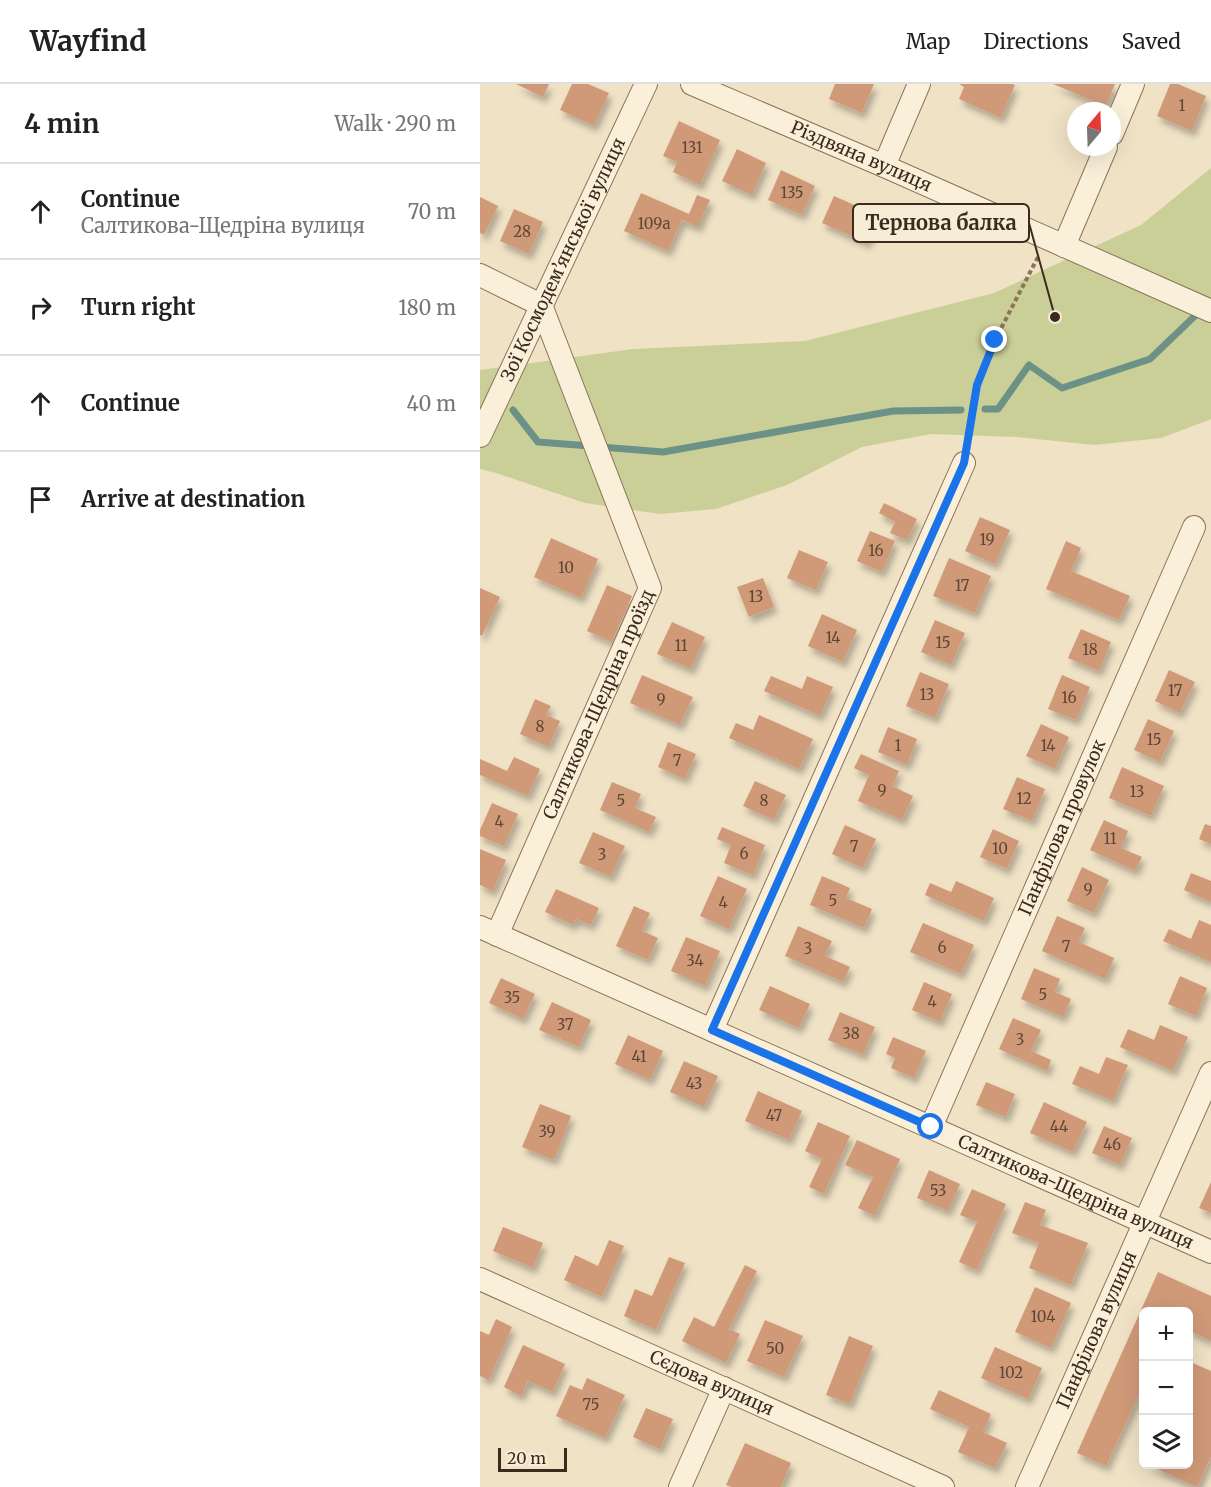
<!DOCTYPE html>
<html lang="en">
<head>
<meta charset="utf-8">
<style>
	body { margin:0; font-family:Merriweather,serif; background:#f2f2f2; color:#222 }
	.controls { position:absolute; right:18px; bottom:18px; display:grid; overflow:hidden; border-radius:9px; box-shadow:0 6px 24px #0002 }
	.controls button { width:54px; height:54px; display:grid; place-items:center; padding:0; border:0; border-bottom:2px solid #e0e0e0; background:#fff; color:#222; font:30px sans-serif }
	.compass { position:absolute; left:587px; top:18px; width:54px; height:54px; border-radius:50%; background:#fff; box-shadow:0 6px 24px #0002; rotate:19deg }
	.scale { position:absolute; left:18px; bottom:15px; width:69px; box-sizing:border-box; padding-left:6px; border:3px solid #3b2b1e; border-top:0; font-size:16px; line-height:21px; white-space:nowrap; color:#3b2b1e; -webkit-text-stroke:4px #f7ecd5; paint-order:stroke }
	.stop { position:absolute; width:18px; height:18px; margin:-14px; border:4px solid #1a73e8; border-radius:50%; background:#fff }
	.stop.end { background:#1a73e8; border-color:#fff; box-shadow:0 2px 6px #0008 }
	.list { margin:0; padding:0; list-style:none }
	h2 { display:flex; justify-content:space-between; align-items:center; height:78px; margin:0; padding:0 24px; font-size:26px }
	h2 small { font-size:20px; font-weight:400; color:#767676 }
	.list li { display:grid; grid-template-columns:39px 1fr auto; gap:18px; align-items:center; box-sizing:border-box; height:96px; padding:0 24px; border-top:2px solid #e0e0e0 }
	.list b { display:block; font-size:22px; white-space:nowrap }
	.list p { margin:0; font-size:20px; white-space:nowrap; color:#767676 }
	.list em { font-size:20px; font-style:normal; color:#767676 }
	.icon { flex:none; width:33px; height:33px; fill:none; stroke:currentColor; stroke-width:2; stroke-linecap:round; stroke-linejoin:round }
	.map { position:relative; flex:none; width:731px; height:1403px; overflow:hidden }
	header { display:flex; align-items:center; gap:36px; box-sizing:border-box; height:84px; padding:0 30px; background:#fff; border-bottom:2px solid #e0e0e0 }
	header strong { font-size:28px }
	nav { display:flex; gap:33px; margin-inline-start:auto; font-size:21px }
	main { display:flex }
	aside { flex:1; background:#fff }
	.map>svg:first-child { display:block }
	.green { fill:#cacf98 }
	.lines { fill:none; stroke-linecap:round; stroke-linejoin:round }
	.stream { stroke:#6c9288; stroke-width:7 }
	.building { fill:#d09a79; filter:url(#shadow) }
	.minor-casing { stroke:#8c735a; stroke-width:24 }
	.path { stroke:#8c735a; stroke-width:4; stroke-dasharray:4.5 3; stroke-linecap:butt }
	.minor { stroke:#faefd8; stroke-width:22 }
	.route { stroke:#1a73e8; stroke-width:8 }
	.labels { text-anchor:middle; stroke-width:4.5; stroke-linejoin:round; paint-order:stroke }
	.number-label { font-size:15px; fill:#604735 }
	.street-label { font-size:18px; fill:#3b2b1e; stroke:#f7ecd5 }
	.leader { fill:none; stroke:#3b2b1e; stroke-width:2 }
	.callout-dot { fill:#3b2b1e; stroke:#f7ecd5; stroke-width:2 }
	.callout { fill:#f7ecd5; stroke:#3b2b1e; stroke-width:2 }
	.callout-label { font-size:20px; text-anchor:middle; font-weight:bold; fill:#3b2b1e }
</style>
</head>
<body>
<header>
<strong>Wayfind</strong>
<nav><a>Map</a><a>Directions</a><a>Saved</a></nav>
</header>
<main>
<aside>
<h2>4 min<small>Walk · 290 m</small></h2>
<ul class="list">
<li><svg class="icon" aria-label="ahead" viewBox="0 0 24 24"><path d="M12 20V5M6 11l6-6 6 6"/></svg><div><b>Continue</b><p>Салтикова-Щедріна вулиця</p></div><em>70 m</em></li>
<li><svg class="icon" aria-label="right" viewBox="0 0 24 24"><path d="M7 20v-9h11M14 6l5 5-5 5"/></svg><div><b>Turn right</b></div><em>180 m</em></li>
<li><svg class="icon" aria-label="ahead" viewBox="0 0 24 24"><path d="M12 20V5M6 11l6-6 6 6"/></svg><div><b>Continue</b></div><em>40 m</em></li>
<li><svg class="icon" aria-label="arrive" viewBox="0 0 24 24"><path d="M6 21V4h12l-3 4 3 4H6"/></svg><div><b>Arrive at destination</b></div></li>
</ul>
</aside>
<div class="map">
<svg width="731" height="1403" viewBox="0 0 731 1403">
	<defs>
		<filter id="shadow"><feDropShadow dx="3.5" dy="6" stdDeviation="3" flood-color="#0004"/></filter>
	</defs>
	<rect width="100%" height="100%" fill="#f0e2c5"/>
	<!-- green -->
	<path class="green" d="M731 84V335L729 336 681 354 614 361 537 353 451 350 382 363 307 401 236 425 180 430 105 419 16 389 0 385V286L153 265 325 257 514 209 661 141Z"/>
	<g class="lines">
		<!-- stream -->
		<path class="stream" d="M505 325H518L549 281 582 304 670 275 720 227
			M33 326 58 358 110 362
			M121 363 183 368 413 327 481 326"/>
	</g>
	<!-- building -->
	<path class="building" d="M36 0H69L63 13Z
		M92 0H108L129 9 114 42 80 26Z
		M355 0H394L382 29 349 15Z
		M479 0H532L535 1 521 34 479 15 484 3Z
		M573 0H635L626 22Z
		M690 0H698L726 12 712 47 677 32Z
		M199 37 240 56 220 101 193 88 197 78 183 72Z
		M257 65 286 79 272 111 242 97Z
		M301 86 335 102 322 131 288 116Z
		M161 109 209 130 217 111 230 116 218 143 202 136 188 167 144 147Z
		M354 112 399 132 387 159 342 139Z
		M0 113 18 122 4 151 0 149Z
		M34 125 63 138 49 170 20 157Z
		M404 419 437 435 427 456 410 449 415 438 399 429Z
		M500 433 530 446 515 480 485 467Z
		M390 447 415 457 402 488 377 477Z
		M71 454 118 475 101 514 54 493Z
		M586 457 601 464 591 487 650 512 639 536 566 505Z
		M319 466 348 478 336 506 307 494Z
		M469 474 511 492 495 529 453 512Z
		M283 494 294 523 269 533 257 503Z
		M127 501 152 512 132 558 107 547Z
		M0 504 20 513 2 552 0 551Z
		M342 530 377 546 363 578 328 562Z
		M455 536 485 549 471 581 441 568Z
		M192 538 225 553 211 585 177 570Z
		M601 545 631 558 619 587 588 574Z
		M689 586 715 598 700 629 675 617Z
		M440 588 469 600 455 634 426 622Z
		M162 591 213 613 200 641 150 619Z
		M582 591 610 603 596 636 568 625Z
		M291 592 322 605 327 592 353 603 340 632 284 607Z
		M55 615 71 622 66 631 80 637 69 663 40 650Z
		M279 631 333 655 319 685 249 654 256 639 273 646Z
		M668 635 694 647 680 678 654 666Z
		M561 640 589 653 575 685 546 672Z
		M408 643 437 655 427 681 398 668Z
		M188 658 216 670 205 695 178 683Z
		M381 670 419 687 412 702 433 712 422 736 378 717 389 691 374 684Z
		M34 673 60 685 48 712 0 691V675L27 687Z
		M642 683 684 702 671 732 629 714Z
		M537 693 565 705 552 737 523 725Z
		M275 697 306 711 294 736 263 722Z
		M132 698 161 710 155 724 176 733 169 748 120 726Z
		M12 719 38 730 24 762 0 752V746Z
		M624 736 648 747 641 764 662 773 655 787 610 766Z
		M725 740 731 742V760L719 755Z
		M365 741 396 755 383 784 352 770Z
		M242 743 285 761 273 791 244 779 251 761 237 755Z
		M513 745 539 757 527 785 500 773Z
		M113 748 145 762 131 793 99 779Z
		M0 765 26 776 13 807 0 801Z
		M602 783 629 796 614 829 587 817Z
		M711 789 731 797V818L704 806Z
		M238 792 267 805 249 845 220 832Z
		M342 792 370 804 366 814 392 825 384 844 330 821Z
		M476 797 514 814 504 837 445 811 450 799 471 808Z
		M76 805 119 824 111 841 96 835 93 841 65 828Z
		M154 822 170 829 162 847 178 854 168 876 136 862Z
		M577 832 605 844 599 858 634 874 625 895 562 867Z
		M719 836 731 841V878L683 857 689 845 711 855Z
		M443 839 494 861 481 890 430 868Z
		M318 842 352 857 345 872 370 883 363 898 305 872Z
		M206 853 240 867 225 902 191 887Z
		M554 884 580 895 575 908 591 915 583 933 541 915Z
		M700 892 727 904 716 932 688 920Z
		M21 894 55 910 43 935 9 919Z
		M444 898 472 910 460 938 432 926Z
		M290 902 330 920 319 944 279 926Z
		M72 918 111 936 99 963 59 946Z
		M360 928 395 943 383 971 348 956Z
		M533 934 561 946 551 967 571 976 567 987 519 965Z
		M680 941 708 953 693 987 640 963 648 945 674 956Z
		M148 951 183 967 170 996 135 980Z
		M413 953 446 967 434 994 411 984 415 974 406 970Z
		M626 973 648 981 633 1017 592 1000 600 982 619 990Z
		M204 977 238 992 224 1023 190 1008Z
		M506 998 535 1010 526 1033 496 1021Z
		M278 1007 322 1027 309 1056 265 1037Z
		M564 1018 607 1038 593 1068 550 1049Z
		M60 1020 91 1032 74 1076 42 1063Z
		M338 1038 370 1052 344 1110 329 1103 342 1075 325 1067Z
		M624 1042 652 1054 640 1081 612 1069Z
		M377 1056 420 1075 395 1132 378 1124 393 1093 365 1081Z
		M449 1086 480 1100 468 1127 437 1114Z
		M731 1098V1129L719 1124Z
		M492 1105 526 1120 497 1186 479 1178 497 1138 480 1131Z
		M545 1118 566 1126 560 1141 608 1159 591 1201 549 1184 559 1159 532 1149Z
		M23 1143 63 1159 53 1184 13 1167Z
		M129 1156 144 1162 122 1213 84 1196 95 1171 118 1182Z
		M189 1173 205 1179 176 1246 144 1232 155 1205 172 1212Z
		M265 1181 277 1187 249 1245 260 1250 246 1279 202 1257 214 1233 234 1243Z
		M678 1188 731 1212V1257L708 1246V1228H664V1300L626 1382 597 1369Z
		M555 1203 591 1219 571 1264 535 1248Z
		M16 1235 32 1243 9 1296 0 1292V1247L9 1251Z
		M285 1236 323 1252 304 1293 267 1277Z
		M369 1252 393 1262 370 1320 346 1311Z
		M43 1261 85 1280 73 1308 48 1297 41 1312 24 1303Z
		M515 1263 562 1284 548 1315 501 1294Z
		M708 1277 731 1287V1373L717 1403 666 1380H708Z
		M107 1294 145 1311 125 1354 76 1332 90 1301 102 1306Z
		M459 1306 511 1330 503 1348 527 1359 515 1384 478 1368 489 1343 450 1325Z
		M166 1324 193 1335 180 1365 153 1353Z
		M265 1359 311 1379 301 1403H252L246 1401Z"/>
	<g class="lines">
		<defs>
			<g id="minor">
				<path id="s1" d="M212 0 404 82 731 227"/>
				<path d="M632 50 653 0"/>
				<path d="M404 82 439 0"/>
				<path d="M584 162 626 63"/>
				<path d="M0 191 61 221"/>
				<path id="s2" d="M0 352 166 0"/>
				<path id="s3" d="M0 843 731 1168"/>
				<path id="s4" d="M17 851 170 504 61 221"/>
				<path d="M232 946 484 379"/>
				<path id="s5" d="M451 1043 714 443"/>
				<path id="s6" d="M0 1195 463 1403"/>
				<path d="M200 1403 244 1304"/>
				<path id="s7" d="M547 1403 731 989"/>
			</g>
		</defs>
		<!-- minor casing -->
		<use href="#minor" class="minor-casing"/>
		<!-- path -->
		<path class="path" d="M488 358 497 301 515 256 558 173"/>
		<!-- minor -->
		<use href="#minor" class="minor"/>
	</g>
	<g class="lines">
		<!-- route -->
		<path class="route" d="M451 1043 232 946 484 379 497 301 515 256"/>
	</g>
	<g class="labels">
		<!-- number labels -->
		<g class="number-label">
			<text x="702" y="27">1</text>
			<text x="212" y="69">131</text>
			<text x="312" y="114">135</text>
			<text x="174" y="145">109а</text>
			<text x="42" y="153">28</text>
			<text x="507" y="461">19</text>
			<text x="396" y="472">16</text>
			<text x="86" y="489">10</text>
			<text x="482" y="507">17</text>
			<text x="276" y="518">13</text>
			<text x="353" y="559">14</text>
			<text x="463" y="564">15</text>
			<text x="201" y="567">11</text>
			<text x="610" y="571">18</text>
			<text x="695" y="612">17</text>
			<text x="447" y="616">13</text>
			<text x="589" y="619">16</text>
			<text x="181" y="621">9</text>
			<text x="60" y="648">8</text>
			<text x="674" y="661">15</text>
			<text x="418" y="667">1</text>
			<text x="568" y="667">14</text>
			<text x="197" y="682">7</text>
			<text x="402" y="712">9</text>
			<text x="657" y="713">13</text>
			<text x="544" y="720">12</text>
			<text x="141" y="722">5</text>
			<text x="284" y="722">8</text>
			<text x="19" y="743">4</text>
			<text x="630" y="760">11</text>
			<text x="374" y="768">7</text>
			<text x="520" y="770">10</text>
			<text x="264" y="775">6</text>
			<text x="122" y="776">3</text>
			<text x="608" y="811">9</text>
			<text x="353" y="822">5</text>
			<text x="243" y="824">4</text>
			<text x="586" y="868">7</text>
			<text x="462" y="869">6</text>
			<text x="328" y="870">3</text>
			<text x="215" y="882">34</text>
			<text x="563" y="916">5</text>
			<text x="32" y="919">35</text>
			<text x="452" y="923">4</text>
			<text x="85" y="946">37</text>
			<text x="371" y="955">38</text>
			<text x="540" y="961">3</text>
			<text x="159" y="978">41</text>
			<text x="214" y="1005">43</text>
			<text x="294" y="1037">47</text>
			<text x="579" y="1048">44</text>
			<text x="67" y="1053">39</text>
			<text x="632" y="1066">46</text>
			<text x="458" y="1112">53</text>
			<text x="563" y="1238">104</text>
			<text x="295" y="1270">50</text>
			<text x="531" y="1294">102</text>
			<text x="111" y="1326">75</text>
		</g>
		<!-- street labels -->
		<g class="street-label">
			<text dy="6" stroke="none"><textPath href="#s1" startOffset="184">Різдвяна вулиця</textPath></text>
			<text dy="6" stroke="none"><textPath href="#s2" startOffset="195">Зої Космодем’янської вулиця</textPath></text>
			<text dy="6" stroke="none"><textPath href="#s4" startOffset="252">Салтикова-Щедріна проїзд</textPath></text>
			<text dy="6" stroke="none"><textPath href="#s5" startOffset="327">Панфілова провулок</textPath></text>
			<text dy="6" stroke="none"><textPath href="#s3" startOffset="652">Салтикова-Щедріна вулиця</textPath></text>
			<text dy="6" stroke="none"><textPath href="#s7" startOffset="172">Панфілова вулиця</textPath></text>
			<text dy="6" stroke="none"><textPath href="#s6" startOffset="254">Сєдова вулиця</textPath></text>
		</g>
	</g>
	<!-- callouts -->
	<path class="leader" d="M575 233L549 139"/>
	<circle class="callout-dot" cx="575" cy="233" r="6"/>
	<rect class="callout" x="373" y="120" width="176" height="38" rx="6"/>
	<g class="callout-label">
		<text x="461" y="146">Тернова балка</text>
	</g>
</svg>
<div class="controls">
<button>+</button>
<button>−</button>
<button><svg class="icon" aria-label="layers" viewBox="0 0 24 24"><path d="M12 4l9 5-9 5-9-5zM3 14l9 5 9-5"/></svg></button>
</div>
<svg class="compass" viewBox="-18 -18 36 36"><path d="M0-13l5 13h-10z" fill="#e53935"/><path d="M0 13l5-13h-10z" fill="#767676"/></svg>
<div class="scale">20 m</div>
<div class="stop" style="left:451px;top:1043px"></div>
<div class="stop end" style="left:515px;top:256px"></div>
</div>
</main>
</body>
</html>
